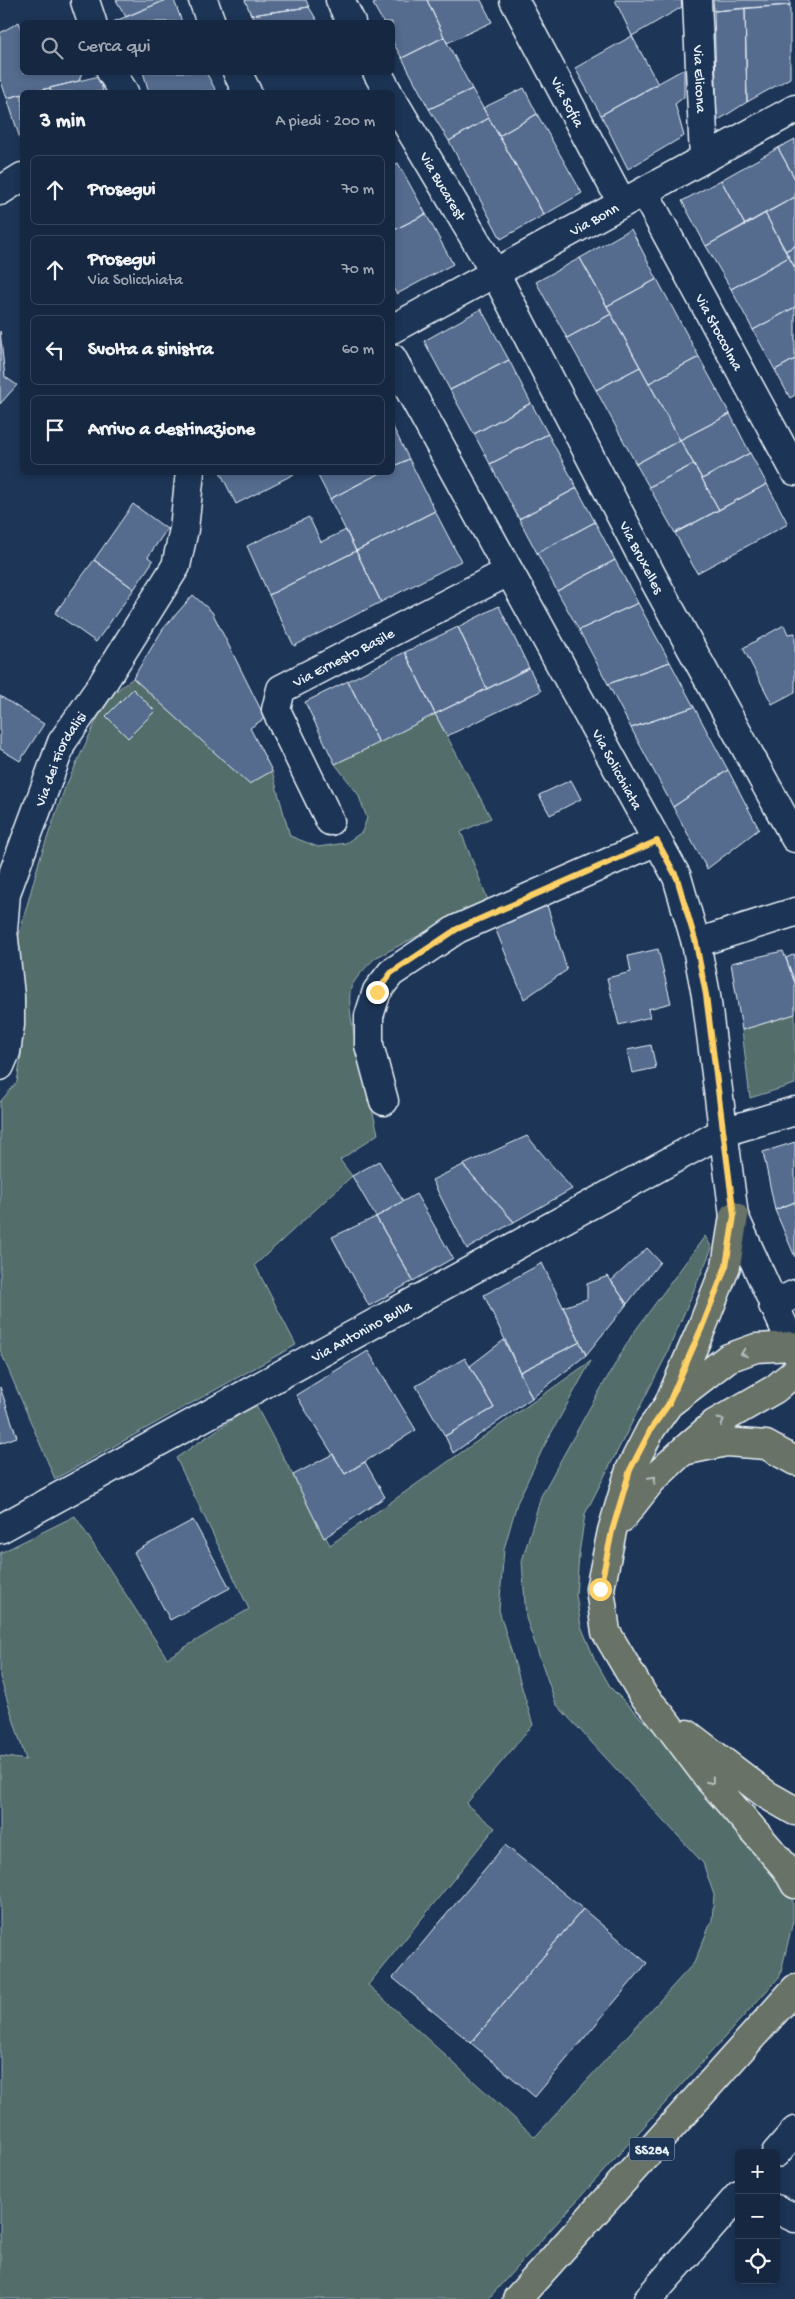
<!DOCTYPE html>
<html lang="it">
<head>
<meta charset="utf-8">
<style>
	body { margin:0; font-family:"Gochi Hand",sans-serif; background:#23344c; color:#f1f3f6 }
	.controls { position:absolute; right:15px; bottom:15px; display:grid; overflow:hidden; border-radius:8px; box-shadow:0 2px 8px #0003 }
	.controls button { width:45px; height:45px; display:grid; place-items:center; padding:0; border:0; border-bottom:1px solid #35445a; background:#162841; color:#f1f3f6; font:25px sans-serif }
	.stop { position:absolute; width:15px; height:15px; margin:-11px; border:4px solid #ffd166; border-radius:50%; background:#fff }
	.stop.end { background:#ffd166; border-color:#fff; box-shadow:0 1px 5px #0008 }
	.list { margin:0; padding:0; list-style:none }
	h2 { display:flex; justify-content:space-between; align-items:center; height:65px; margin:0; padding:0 20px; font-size:21px }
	h2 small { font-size:16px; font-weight:400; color:#9ea6b1 }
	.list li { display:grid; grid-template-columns:32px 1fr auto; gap:15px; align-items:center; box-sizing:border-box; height:70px; margin:0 10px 10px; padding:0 10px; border:1px solid #35445a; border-radius:8px }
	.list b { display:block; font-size:19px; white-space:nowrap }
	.list p { margin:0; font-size:16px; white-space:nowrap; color:#9ea6b1 }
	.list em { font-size:16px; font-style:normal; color:#9ea6b1 }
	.icon { flex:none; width:28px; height:28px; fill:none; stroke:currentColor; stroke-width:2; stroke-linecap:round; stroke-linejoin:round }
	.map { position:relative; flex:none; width:795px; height:2299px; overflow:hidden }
	.search { position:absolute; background:#162841; box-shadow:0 2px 8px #0003; left:20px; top:20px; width:375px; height:55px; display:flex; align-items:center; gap:12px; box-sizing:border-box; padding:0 18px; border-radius:8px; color:#9ea6b1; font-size:19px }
	.panel { position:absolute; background:#162841; box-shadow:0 2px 8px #0003; left:20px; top:90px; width:375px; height:385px; border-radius:8px }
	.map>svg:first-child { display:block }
	.green { fill:#536d6a; stroke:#9eafb1 }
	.building { fill:#556c8f; stroke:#e8f1f8 }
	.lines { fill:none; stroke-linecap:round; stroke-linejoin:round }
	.minor-casing { stroke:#e8f1f8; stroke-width:31 }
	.major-casing { stroke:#e8f1f8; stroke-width:31 }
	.minor { stroke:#1d3557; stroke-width:28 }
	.major { stroke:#697266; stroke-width:28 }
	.oneway { stroke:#b5bebe }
	.route { stroke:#ffd166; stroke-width:6 }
	.labels { text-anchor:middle; stroke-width:4.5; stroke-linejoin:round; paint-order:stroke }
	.shield { fill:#1d3557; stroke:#abb9c8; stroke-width:1 }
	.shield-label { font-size:14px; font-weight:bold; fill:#e8f1f8 }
	.street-label { font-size:15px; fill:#e8f1f8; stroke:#1d3557 }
</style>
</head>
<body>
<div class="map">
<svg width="795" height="2299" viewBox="0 0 795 2299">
	<rect width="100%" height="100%" fill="#1d3557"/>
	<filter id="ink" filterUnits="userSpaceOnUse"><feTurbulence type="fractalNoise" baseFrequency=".02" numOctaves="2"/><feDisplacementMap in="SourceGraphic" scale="10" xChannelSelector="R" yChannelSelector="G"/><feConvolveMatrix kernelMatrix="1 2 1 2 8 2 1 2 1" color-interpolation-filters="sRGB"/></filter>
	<g filter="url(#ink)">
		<!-- green -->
		<path class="green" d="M133 678 249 783 272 771 290 836 318 847 346 843 362 832 367 818 358 794 335 764 435 714 491 818 461 832 488 900 375 958C367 967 356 976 351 988 343 1011 372 1105 378 1134L340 1160 352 1176 255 1265 296 1345 55 1479 0 1350V1102L17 1082 21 1057 25 1000 17 942 40 858 65 788 97 719 115 692Z
			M795 1014V1084L750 1098 742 1030Z
			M705 1236 712 1248 665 1358 585 1514 579 1554 576 1595 581 1626 595 1660 611 1688 666 1743 775 1865 793 1902V1921L780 1976 488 2299H0V1756L26 1760 0 1677V1553L75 1516 167 1658 249 1609 176 1458 255 1404 330 1545 591 1361 543 1448 517 1503 504 1549 499 1610 533 1725 466 1804 495 1828 368 1985 535 2137 694 1963 712 1920 714 1895 703 1863 556 1704 526 1618 522 1561 541 1496 589 1409 632 1335Z"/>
		<!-- building -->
		<path class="building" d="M116 0H166L126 17Z
			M166 0H174L182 22H113Z
			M245 0H306L309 7 251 15Z
			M385 0H427L444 37 402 58 392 41V22H383L373 4Z
			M427 0H481L492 22 447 43Z
			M615 0H681L682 7 632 36Z
			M713 0H790V5L714 11Z
			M790 5V78L747 102 745 8Z
			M309 7 318 22H255L251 15Z
			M745 8 747 102 717 121 714 11Z
			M19 22 22 32V72H82L79 81 7 98 0 79V33Z
			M632 36 658 84 601 115 575 68Z
			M444 37 472 89 429 109 402 58Z
			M684 69V97L675 104 684 136 628 169 601 115Z
			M143 72H206L216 91 149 92Z
			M99 76 103 92H51L50 88Z
			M50 88 51 92H30Z
			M524 88 537 114 499 136 483 108Z
			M472 89 489 118 449 141 429 109Z
			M22 94V145L7 98Z
			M537 114 582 193 544 215 499 136Z
			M489 118 544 215 501 239 449 141Z
			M795 139V179L778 148Z
			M778 148 795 179V197L745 225 721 180Z
			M398 163 426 214 392 231V166Z
			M721 180 745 225 706 246 682 201Z
			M795 197V246L785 251 765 213Z
			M765 213 789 257 731 289 706 246Z
			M426 214 453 264 397 294 392 287V231Z
			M631 229 657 279 607 306 580 258Z
			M795 246V268L785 251Z
			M789 257 795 268V307L753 330 731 289Z
			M580 258 611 314 567 338 536 282Z
			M657 279 699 357 649 383 607 306Z
			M795 307V359L775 370 753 330Z
			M481 309 509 360 450 390 424 341Z
			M611 314 640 367 596 390 567 338Z
			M0 331 5 377 17 385 0 404Z
			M699 357 730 414 680 440 649 383Z
			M795 359V395L790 398 775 370Z
			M509 360 531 403 474 434 450 390Z
			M640 367 680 440 636 464 596 390Z
			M531 403 548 434 490 464 474 434Z
			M730 414 750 453 702 479 680 440Z
			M392 425 409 459 392 467Z
			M548 434 577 488 519 519 490 464Z
			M680 440 694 464 649 487 636 464Z
			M750 453 767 484 719 510 702 479Z
			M409 459 435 511 356 551 330 499 382 472H392V467Z
			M694 464 719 510 675 533 649 487Z
			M220 472H298L236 504Z
			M316 472H382L330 499Z
			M767 484 788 524 697 573 675 533Z
			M577 488 595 522 537 553 519 519Z
			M133 504 167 529 148 557 153 561 134 589 94 560Z
			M435 511 461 561 381 602 356 551Z
			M309 517 321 542 346 530 356 551 269 595 247 546Z
			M595 522 615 560 557 591 537 553Z
			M356 551 381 602 294 646 269 595Z
			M94 560 134 589 96 642 55 613Z
			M615 560 638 603 579 630 557 591Z
			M193 595 212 612 265 718 250 728 272 771 249 784 133 678 163 629Z
			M638 603 670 662 608 684 579 630Z
			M499 606 529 668 487 689 458 627Z
			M784 625 788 634 795 633V692L772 704 743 648Z
			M458 627 487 689 435 714 405 652Z
			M405 652 435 714 379 743 348 681Z
			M670 662 694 707 631 728 608 684Z
			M529 668 541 691 447 736 435 714Z
			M348 681 379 743 335 764 305 702Z
			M133 689 155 711 128 738 106 716Z
			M0 696 44 724 20 761 0 749Z
			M694 707 728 770 673 807 631 728Z
			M728 770 759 829 707 869 673 807Z
			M571 780 581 799 550 815 539 795Z
			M547 905 567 970 524 999 493 923Z
			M658 949 671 1003 648 1009 650 1017 619 1025 607 978 631 972 628 956Z
			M783 951 795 983V1014L742 1030 731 963Z
			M795 954V983L786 958Z
			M651 1045 656 1068 632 1073 627 1050Z
			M527 1136 572 1189 514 1222 463 1165Z
			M795 1142V1202L775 1210 763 1152Z
			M379 1161 403 1201 376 1217 352 1176Z
			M463 1165 514 1222 467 1249 432 1180Z
			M416 1194 453 1258 413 1281 376 1217Z
			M795 1202V1257L775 1210Z
			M376 1217 413 1281 369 1306 332 1237Z
			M647 1248 660 1262 627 1304 611 1281Z
			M542 1263 580 1342 520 1372 484 1295Z
			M608 1276 627 1304 586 1355 563 1307 587 1299V1284Z
			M504 1340 532 1398 453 1453 445 1436 494 1408 470 1366Z
			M580 1342 586 1355 532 1398 520 1372Z
			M368 1351 416 1430 345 1474 296 1395Z
			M465 1358 494 1408 445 1436 416 1386Z
			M0 1387 17 1437 0 1443Z
			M333 1454 345 1474 365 1462 385 1497 324 1538 293 1475Z
			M193 1520 230 1588 170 1620 134 1552Z
			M505 1845 583 1909 471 2043 393 1978Z
			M583 1909 647 1963 535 2097 471 2043Z"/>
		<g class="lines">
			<defs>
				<g id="minor">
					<path d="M203 0 211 22"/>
					<path d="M340 0 351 22"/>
					<path id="s1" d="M514 0 622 203"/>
					<path id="s2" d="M697 0 704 158"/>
					<path d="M85 1 92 22"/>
					<path d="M111 72 124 92"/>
					<path d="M237 72 247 92"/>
					<path d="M377 72 388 92"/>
					<path id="s3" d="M392 99 495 273 653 578 795 838"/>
					<path d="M0 191 22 177"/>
					<path id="s4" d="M644 192 795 471"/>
					<path id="s5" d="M392 329 795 109"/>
					<path id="s6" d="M392 358 677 877 696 943 706 995 734 1216 795 1351"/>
					<path id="s7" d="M330 821 276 710 281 689 508 572"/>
					<path d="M696 943 795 912"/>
					<path id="s8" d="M0 1066 6 1052 10 1025V996L3 930 6 893 62 742 101 686 176 566 184 529 190 472"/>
					<path d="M384 1101 369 1045V1016L377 991 391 973 457 929 657 841"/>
					<path d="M773 1305 795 1294"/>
					<path id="s9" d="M0 1529 723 1132 795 1111"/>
					<path d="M776 2153 795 2131"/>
					<path d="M776 2209 795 2218"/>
					<path d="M648 2299 739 2195"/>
				</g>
				<path id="major" d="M734 1216 726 1266 702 1327 668 1405 651 1429 630 1470 612 1531 600 1589 606 1632 643 1695 660 1714 709 1779 786 1868 795 1884
					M670 1403 728 1358 756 1348 792 1346
					M684 1450 714 1424 775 1389 795 1372
					M622 1518 651 1481 683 1451 726 1442 766 1445 795 1461
					M687 1734 767 1795 795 1811
					M517 2299 795 1989"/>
			</defs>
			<!-- minor casing -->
			<use href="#minor" class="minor-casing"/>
			<!-- major casing -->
			<use href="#major" class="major-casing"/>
			<!-- minor -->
			<use href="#minor" class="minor"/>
			<!-- major -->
			<use href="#major" class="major"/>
		</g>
		<!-- one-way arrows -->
		<defs><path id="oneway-chevron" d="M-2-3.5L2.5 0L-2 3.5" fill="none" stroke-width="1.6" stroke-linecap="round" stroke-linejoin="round" transform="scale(1.25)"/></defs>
		<g class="oneway">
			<use href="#oneway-chevron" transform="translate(744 1353) rotate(161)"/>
			<use href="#oneway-chevron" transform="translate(721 1421) rotate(-30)"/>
			<use href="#oneway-chevron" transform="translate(653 1479) rotate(-46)"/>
			<use href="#oneway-chevron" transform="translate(711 1781) rotate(51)"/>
		</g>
	</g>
	<g class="lines" filter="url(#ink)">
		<!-- route -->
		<path class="route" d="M377 992 391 973 457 929 657 841 677 878 696 943 706 995 734 1216 726 1266 702 1327 668 1405 651 1429 630 1470 612 1531 600 1589"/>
	</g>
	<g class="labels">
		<!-- shield labels -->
		<rect class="shield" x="629.5" y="2137.5" width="45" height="23" rx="4"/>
		<g class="shield-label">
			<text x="652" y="2154">SS284</text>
		</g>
		<!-- street labels -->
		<g class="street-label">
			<text dy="5" stroke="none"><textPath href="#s2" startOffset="79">Via Elicona</textPath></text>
			<text dy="5" stroke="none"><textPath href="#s1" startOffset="115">Via Sofia</textPath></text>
			<text dy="5" stroke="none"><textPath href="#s3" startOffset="101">Via Bucarest</textPath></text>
			<text dy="5" stroke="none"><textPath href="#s5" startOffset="230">Via Bonn</textPath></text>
			<text dy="5" stroke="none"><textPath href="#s4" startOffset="159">Via Stoccolma</textPath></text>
			<text dy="5" stroke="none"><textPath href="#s3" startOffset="522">Via Bruxelles</textPath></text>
			<text dy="5" stroke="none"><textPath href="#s7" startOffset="215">Via Ernesto Basile</textPath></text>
			<text dy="5" stroke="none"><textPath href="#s8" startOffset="320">Via dei Fiordalisi</textPath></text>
			<text dy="5" stroke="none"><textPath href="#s6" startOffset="469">Via Solicchiata</textPath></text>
			<text dy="5" stroke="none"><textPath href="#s9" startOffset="412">Via Antonino Bulla</textPath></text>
		</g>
	</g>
</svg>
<div class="controls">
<button>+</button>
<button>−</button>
<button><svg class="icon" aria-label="locate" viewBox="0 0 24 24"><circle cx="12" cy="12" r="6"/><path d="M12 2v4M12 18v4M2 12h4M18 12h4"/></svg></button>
</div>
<div class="stop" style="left:600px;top:1589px"></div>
<div class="stop end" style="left:377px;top:992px"></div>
<div class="search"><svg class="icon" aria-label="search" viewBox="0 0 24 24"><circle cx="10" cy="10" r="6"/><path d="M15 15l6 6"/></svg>Cerca qui</div>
<section class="panel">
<h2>3 min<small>A piedi · 200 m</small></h2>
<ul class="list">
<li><svg class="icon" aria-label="ahead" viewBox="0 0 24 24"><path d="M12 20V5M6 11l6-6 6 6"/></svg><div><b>Prosegui</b></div><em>70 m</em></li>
<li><svg class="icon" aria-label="ahead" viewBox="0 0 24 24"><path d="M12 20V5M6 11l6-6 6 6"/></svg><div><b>Prosegui</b><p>Via Solicchiata</p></div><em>70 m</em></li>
<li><svg class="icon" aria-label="left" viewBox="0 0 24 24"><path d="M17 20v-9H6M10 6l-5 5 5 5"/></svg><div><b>Svolta a sinistra</b></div><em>60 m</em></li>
<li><svg class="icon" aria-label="arrive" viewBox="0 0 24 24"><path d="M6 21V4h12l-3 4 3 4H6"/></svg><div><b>Arrivo a destinazione</b></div></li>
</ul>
</section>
</div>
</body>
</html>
